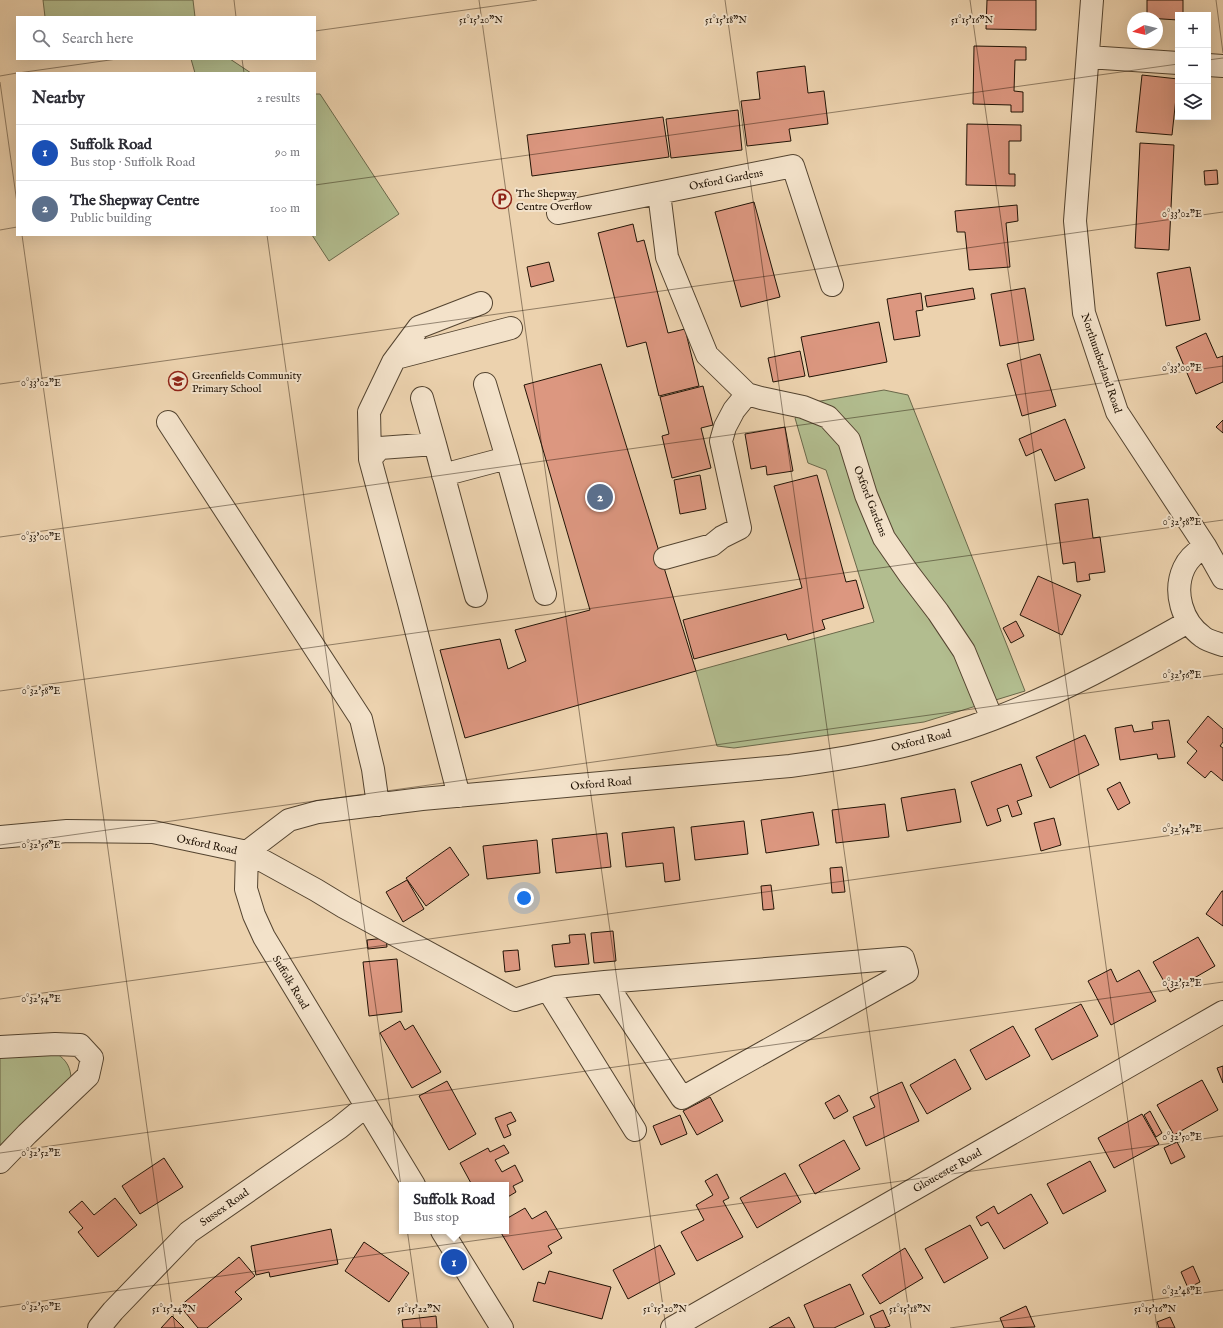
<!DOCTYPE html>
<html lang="en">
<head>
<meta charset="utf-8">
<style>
	body { margin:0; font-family:"IM FELL English",serif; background:#f2f2f3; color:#2b2b33 }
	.controls { position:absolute; right:12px; top:12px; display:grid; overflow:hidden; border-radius:0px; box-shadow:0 4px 16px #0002 }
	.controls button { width:36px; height:36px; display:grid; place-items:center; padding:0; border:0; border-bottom:1px solid #e1e1e2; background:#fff; color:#2b2b33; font:20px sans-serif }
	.compass { position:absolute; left:1127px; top:12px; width:36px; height:36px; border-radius:50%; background:#fff; box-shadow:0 4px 16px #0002; rotate:262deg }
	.you { position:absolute; left:524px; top:898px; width:14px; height:14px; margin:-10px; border:3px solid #fff; border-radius:50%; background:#1a73e8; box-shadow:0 0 0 6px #1a73e833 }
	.badge { display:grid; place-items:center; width:26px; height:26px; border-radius:50%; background:#8f2418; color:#fff; font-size:13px; font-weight:700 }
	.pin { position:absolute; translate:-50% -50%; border:2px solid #fff; box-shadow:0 1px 4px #0006 }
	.popup { position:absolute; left:399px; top:1182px; width:110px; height:52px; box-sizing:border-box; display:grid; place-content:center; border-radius:0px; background:#fff; filter:drop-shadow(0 1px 3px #0005); font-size:13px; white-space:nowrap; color:#7c7c81 }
	.popup b { font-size:15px; color:#2b2b33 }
	.popup::after { content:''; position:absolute; left:50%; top:100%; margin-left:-8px; border:8px solid transparent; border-top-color:#fff }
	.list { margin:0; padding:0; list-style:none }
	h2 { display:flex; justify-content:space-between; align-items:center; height:52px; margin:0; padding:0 16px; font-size:17px }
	h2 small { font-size:13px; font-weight:400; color:#7c7c81 }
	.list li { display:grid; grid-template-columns:26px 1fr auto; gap:12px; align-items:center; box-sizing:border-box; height:56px; padding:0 16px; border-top:1px solid #e1e1e2 }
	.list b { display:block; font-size:15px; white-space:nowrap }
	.list p { margin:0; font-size:13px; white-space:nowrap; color:#7c7c81 }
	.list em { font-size:13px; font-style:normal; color:#7c7c81 }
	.icon { flex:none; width:22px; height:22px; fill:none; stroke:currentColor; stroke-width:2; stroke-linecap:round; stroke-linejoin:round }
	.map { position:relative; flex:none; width:1223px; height:1328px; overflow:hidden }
	.search { position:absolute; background:#fff; box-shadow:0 4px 16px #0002; left:16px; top:16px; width:300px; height:44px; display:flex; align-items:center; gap:10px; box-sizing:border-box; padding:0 14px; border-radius:0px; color:#7c7c81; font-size:15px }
	.panel { position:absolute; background:#fff; box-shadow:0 4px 16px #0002; left:16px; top:72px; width:300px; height:164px; border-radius:0px }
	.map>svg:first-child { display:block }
	.green { fill:#b2bd8f; stroke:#6a684a }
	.building { fill:#dc9780; stroke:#221406 }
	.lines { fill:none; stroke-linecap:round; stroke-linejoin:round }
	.minor-casing { stroke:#544430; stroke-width:24 }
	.minor { stroke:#f3e2ca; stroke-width:22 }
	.ticks { fill:none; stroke:#221406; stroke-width:1; stroke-opacity:0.45 }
	.labels { text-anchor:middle; stroke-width:4; stroke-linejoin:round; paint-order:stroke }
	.street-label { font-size:11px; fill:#221406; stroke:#f3e2ca }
	.poi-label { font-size:11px; fill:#221406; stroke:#f3e2ca; text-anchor:start }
	.ticks-label { font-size:10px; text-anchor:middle; fill:#221406; stroke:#f3e2ca; stroke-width:4; stroke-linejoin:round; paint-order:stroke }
</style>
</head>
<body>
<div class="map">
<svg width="1223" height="1328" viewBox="0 0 1223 1328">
	<rect width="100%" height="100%" fill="#ecd2ae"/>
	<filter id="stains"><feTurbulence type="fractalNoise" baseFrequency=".005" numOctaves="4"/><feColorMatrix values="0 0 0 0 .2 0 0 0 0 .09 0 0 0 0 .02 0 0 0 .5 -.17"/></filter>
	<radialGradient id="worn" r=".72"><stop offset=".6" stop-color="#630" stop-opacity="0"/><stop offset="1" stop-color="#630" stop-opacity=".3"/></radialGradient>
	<!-- green -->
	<path class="green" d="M43 0H193L195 17H45Z
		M191 59H230L251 73H195Z
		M315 94H320L399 214 329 261 312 235H315Z
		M884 390 908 395 1025 691 924 722 734 748 717 746 696 671 874 622 826 470 808 463 795 418 809 403Z
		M57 1054C67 1060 71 1069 71 1079L0 1153V1056Z"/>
	<!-- building -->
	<path class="building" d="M987 0H1036V30L986 29Z
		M1147 0H1183V15H1178V20L1147 18Z
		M974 46 1026 47V60H1015L1014 91 1023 92V112H1011V105L973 104Z
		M805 66 808 93 824 91 828 124 789 129 791 141 747 146 741 101 760 99 757 72Z
		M1142 75 1178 79 1172 135 1136 132Z
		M738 110 742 150 671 158 666 119Z
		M663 117 669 157 532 176 527 135Z
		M967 124 1021 125V141H1009V174H1015V186L966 185Z
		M1140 143 1174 145 1169 250 1135 248Z
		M1217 170 1218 184 1205 185 1204 171Z
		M754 202 780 297 741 307 715 212Z
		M1017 205 1018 221 1006 223 1010 267 969 270 965 232H957L955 211Z
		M633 224 637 242 644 240 668 333 685 329 699 386 659 396 646 342 627 347 598 233Z
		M549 262 554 281 531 287 527 267Z
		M1190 267 1200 320 1166 326 1157 273Z
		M973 288 975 299 927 307 925 296Z
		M1025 288 1034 340 1000 346 991 294Z
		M921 293 923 310 916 311 920 336 894 340 887 299Z
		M879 322 887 362 809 377 801 337Z
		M1206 333 1217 358 1223 356V382L1196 394 1176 347Z
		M800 351 805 376 773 382 768 358Z
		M1040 354 1056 406 1022 416 1007 364Z
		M601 364 696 671 465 738 440 650 500 639 508 669 526 661 515 630 590 610 524 385Z
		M703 386 713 425 701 428 711 468 672 478 662 436 669 434 660 397Z
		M1065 419 1085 468 1055 481 1041 449 1026 456 1019 439Z
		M1223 420V433L1216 427Z
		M785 427 793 471 767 475 766 466 751 469 745 434Z
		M700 475 706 509 680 514 674 480Z
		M817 475 846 582 856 580 864 608 822 620 825 629 788 640 786 634 694 659 683 620 802 588 774 486Z
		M1088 499 1093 538 1100 537 1105 572 1089 574 1090 580 1077 582 1075 562 1063 564 1055 504Z
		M1038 576 1081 595 1062 635 1020 615Z
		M1016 621 1024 636 1011 643 1003 628Z
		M1208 716 1223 729V742L1220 746 1223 748V781L1211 771 1205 778 1187 763 1197 751 1187 742Z
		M1169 720 1175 757 1158 759 1157 754 1120 760 1115 728 1132 725 1134 732 1153 729 1152 722Z
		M1085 735 1099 765 1050 788 1036 757Z
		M1021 764 1032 796 1017 801 1022 814 1012 817 1008 805 997 809 1001 821 987 826 971 782Z
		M1120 782 1130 803 1118 810 1107 789Z
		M955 789 961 822 907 831 901 798Z
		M885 804 889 837 836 843 832 810Z
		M813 812 819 845 766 853 761 820Z
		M1054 818 1061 845 1041 851 1034 823Z
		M744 821 748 854 695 860 691 827Z
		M674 827 680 880 665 882 663 863 626 867 622 833Z
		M607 833 611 867 556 873 552 839Z
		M537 840 540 873 487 879 483 846Z
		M450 847 469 875 426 906 406 878Z
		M842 867 845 892 832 893 830 868Z
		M407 880 424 909 403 922 386 892Z
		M771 885 774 909 763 910 761 886Z
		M1222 891H1223V926L1206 914Z
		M613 931 616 961 594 963 591 933Z
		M585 934 589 964 555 967 552 945 570 943 569 935Z
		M1198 937 1215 966 1170 992 1153 962Z
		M386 938 387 947 368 949 367 940Z
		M518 950 520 970 505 972 503 951Z
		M397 959 402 1012 369 1016 363 962Z
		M1111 969 1117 982 1139 970 1156 1001 1111 1025 1088 981Z
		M1081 1004 1098 1036 1052 1060 1035 1029Z
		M400 1021 405 1030 413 1025 441 1072 412 1088 380 1033Z
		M1013 1026 1030 1056 986 1080 970 1050Z
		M955 1059 971 1089 927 1114 910 1085Z
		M1223 1066V1083L1217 1068Z
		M1202 1080 1218 1110 1174 1135 1157 1105Z
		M447 1081 476 1134 449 1150 419 1096Z
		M902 1082 919 1121 866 1146 853 1117 875 1107 870 1097Z
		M839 1095 848 1111 834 1119 825 1103Z
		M710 1097 723 1121 697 1135 683 1111Z
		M1150 1111 1162 1133 1156 1137 1144 1115Z
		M511 1112 516 1121 507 1125 511 1135 504 1138 495 1118Z
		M1142 1114 1159 1144 1114 1168 1098 1138Z
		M680 1115 687 1134 661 1145 653 1126Z
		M844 1140 860 1169 815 1194 799 1165Z
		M1177 1142 1185 1157 1171 1164 1164 1148Z
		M504 1145 509 1153 495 1160 502 1172 515 1165 523 1181 513 1186 516 1192 506 1198V1185H472L460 1163 488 1148 490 1152Z
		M164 1158 183 1187 140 1214 122 1186Z
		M1090 1161 1106 1191 1063 1214 1047 1184Z
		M785 1173 801 1202 757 1228 740 1198Z
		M717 1174 729 1198 723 1201 743 1237 697 1261 681 1232 704 1220 696 1205 713 1195 705 1181Z
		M1031 1194 1048 1223 1004 1249 988 1222 981 1226 976 1217 994 1206 998 1214Z
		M115 1198 137 1225 98 1257 78 1232 83 1228 69 1212 82 1201 94 1215Z
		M525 1208 532 1219 546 1211 562 1238 548 1246 552 1253 523 1270 500 1231H506V1219Z
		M970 1225 988 1258 944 1283 925 1249Z
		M331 1229 338 1264 270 1277 269 1272 256 1275 251 1246Z
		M364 1242 409 1273 389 1302 345 1271Z
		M660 1245 675 1274 628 1299 613 1270Z
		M905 1248 923 1278 880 1304 862 1275Z
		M239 1257 255 1276 235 1292 242 1299 207 1328H198L180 1306Z
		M1193 1266 1200 1282 1188 1288 1181 1272Z
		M549 1271 611 1287 602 1319 533 1301 538 1282 545 1284Z
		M850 1284 864 1314 834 1328H814L804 1305Z
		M1026 1306 1035 1327 1004 1328 1000 1318Z
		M883 1310 890 1326 884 1328H875L870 1316Z
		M172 1316 184 1328H161Z
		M436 1316 437 1328H403L402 1320Z
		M789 1317 795 1328H769Z
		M1170 1317 1175 1328H1159L1157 1322Z"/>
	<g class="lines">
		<defs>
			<path id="minor" d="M1092 0 1075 221 1084 313 1117 412 1205 546 1223 578
				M1088 57 1178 63
				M1208 65 1223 66
				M659 193 667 257 707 355 747 394 761 398 803 407 828 417 849 440 866 495 884 538 909 574 938 612 964 651 992 719
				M558 213 793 166 832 285
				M396 358 511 328
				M422 398 435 444
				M168 422 361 719 373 769 378 805
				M507 458 545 594
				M370 459 369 412 393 362 419 327 481 303
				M443 475 507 458 485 384
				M1205 546C1196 552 1188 559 1184 568 1173 592 1182 622 1203 637 1208 641 1217 643 1223 645
				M665 558 712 545 722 537 740 528 721 441 725 427 734 410 747 394
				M459 796 409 603 370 459 380 448 435 444 476 596
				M0 837 67 831 153 832 247 852 316 890 344 907 515 1000 556 987 605 982 903 958 907 972 682 1098 605 982
				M247 852 289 820 318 812 422 799 790 766C859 757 928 744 993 719 1061 693 1124 658 1188 622
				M247 852 246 889 254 915 264 937 414 1185
				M548 990 635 1130
				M0 1047 55 1044 80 1045 92 1058 88 1076 27 1134 0 1162
				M442 1231 502 1328
				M99 1328 113 1311 189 1232 339 1128 366 1106
				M672 1328 1223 1012"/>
		</defs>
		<!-- minor casing -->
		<use href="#minor" class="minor-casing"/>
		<!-- minor -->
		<use href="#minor" class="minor"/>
	</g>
	<!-- ticks -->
	<path class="ticks" d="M234 0 236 17M479 0 666 1328M725 0 911 1328M970 0 1157 1328M1216 0 1223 53M315 31 537 0M242 59 244 73M1208 60 1223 58M18 73 117 59M0 76 17 73M0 82 17 203M315 185 1178 64M0 230 17 227M22 235 175 1328M267 235 421 1328M0 384 1223 212M0 537 1223 366M0 691 1223 520M0 845 1223 674M0 999 1223 828M0 1153 1223 982M0 1307 1223 1136M950 1328 1223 1290"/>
	<!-- icons -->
	<defs>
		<symbol id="parking-ring" viewBox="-11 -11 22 22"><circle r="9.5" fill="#f3e2ca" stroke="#8f2418" stroke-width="1.5"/><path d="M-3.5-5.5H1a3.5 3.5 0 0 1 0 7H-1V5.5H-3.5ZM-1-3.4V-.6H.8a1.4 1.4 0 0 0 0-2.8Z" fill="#8f2418"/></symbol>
		<symbol id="school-ring" viewBox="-11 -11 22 22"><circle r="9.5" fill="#f3e2ca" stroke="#8f2418" stroke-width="1.5"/><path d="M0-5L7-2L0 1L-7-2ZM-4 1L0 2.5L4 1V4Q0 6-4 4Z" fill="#8f2418"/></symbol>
	</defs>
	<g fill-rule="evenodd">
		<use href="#parking-ring" x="491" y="188" width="22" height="22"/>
		<use href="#school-ring" x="167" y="370" width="22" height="22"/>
	</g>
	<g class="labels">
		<!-- street labels -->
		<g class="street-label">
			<text transform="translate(726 179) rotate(-11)" y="4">Oxford Gardens</text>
			<text transform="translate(1102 363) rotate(71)" y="4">Northumberland Road</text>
			<text transform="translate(871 501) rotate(69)" y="4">Oxford Gardens</text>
			<text transform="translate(921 740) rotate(-14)" y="4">Oxford Road</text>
			<text transform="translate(601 783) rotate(-5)" y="4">Oxford Road</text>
			<text transform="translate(207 844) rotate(12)" y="4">Oxford Road</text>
			<text transform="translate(291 982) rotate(59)" y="4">Suffolk Road</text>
			<text transform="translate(947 1170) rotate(-30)" y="4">Gloucester Road</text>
			<text transform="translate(224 1207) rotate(-35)" y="4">Sussex Road</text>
		</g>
		<!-- poi labels -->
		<g class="poi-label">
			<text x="516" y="197">The Shepway<tspan x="516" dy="13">Centre Overflow</tspan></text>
			<text x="192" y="379">Greenfields Community<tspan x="192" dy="13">Primary School</tspan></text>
		</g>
	</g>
	<g class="ticks-label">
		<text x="481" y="23">51°15'20"N</text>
		<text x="726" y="23">51°15'18"N</text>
		<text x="972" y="23">51°15'16"N</text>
		<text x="1182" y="217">0°33'02"E</text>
		<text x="1182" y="371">0°33'00"E</text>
		<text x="41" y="386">0°33'02"E</text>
		<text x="1182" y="525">0°32'58"E</text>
		<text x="41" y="540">0°33'00"E</text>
		<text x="1182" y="678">0°32'56"E</text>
		<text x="41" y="694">0°32'58"E</text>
		<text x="1182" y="832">0°32'54"E</text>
		<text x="41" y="848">0°32'56"E</text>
		<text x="1182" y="986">0°32'52"E</text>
		<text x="41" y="1002">0°32'54"E</text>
		<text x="1182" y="1140">0°32'50"E</text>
		<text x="41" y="1156">0°32'52"E</text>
		<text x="1182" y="1294">0°32'48"E</text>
		<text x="41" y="1310">0°32'50"E</text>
		<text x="174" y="1312">51°15'24"N</text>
		<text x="419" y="1312">51°15'22"N</text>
		<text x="665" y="1312">51°15'20"N</text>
		<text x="910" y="1312">51°15'18"N</text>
		<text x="1155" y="1312">51°15'16"N</text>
	</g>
	<rect width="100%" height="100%" filter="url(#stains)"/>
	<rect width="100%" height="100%" fill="url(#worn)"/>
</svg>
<div class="controls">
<button>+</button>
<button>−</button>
<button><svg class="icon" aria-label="layers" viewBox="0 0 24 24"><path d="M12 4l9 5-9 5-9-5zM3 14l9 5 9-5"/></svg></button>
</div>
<svg class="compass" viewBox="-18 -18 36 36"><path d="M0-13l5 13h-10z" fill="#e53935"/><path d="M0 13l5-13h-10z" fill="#7c7c81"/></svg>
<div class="you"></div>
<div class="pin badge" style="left:454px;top:1262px;background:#1a4fb4">1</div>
<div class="popup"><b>Suffolk Road</b>Bus stop</div>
<div class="pin badge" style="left:600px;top:497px;background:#5c6f8a">2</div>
<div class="search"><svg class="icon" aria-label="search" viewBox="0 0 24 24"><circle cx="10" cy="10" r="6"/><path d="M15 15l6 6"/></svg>Search here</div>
<section class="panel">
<h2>Nearby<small>2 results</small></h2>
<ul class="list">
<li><span class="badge" style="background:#1a4fb4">1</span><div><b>Suffolk Road</b><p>Bus stop · Suffolk Road</p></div><em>90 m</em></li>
<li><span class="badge" style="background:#5c6f8a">2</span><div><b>The Shepway Centre</b><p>Public building</p></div><em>100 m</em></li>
</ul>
</section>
</div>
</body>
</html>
